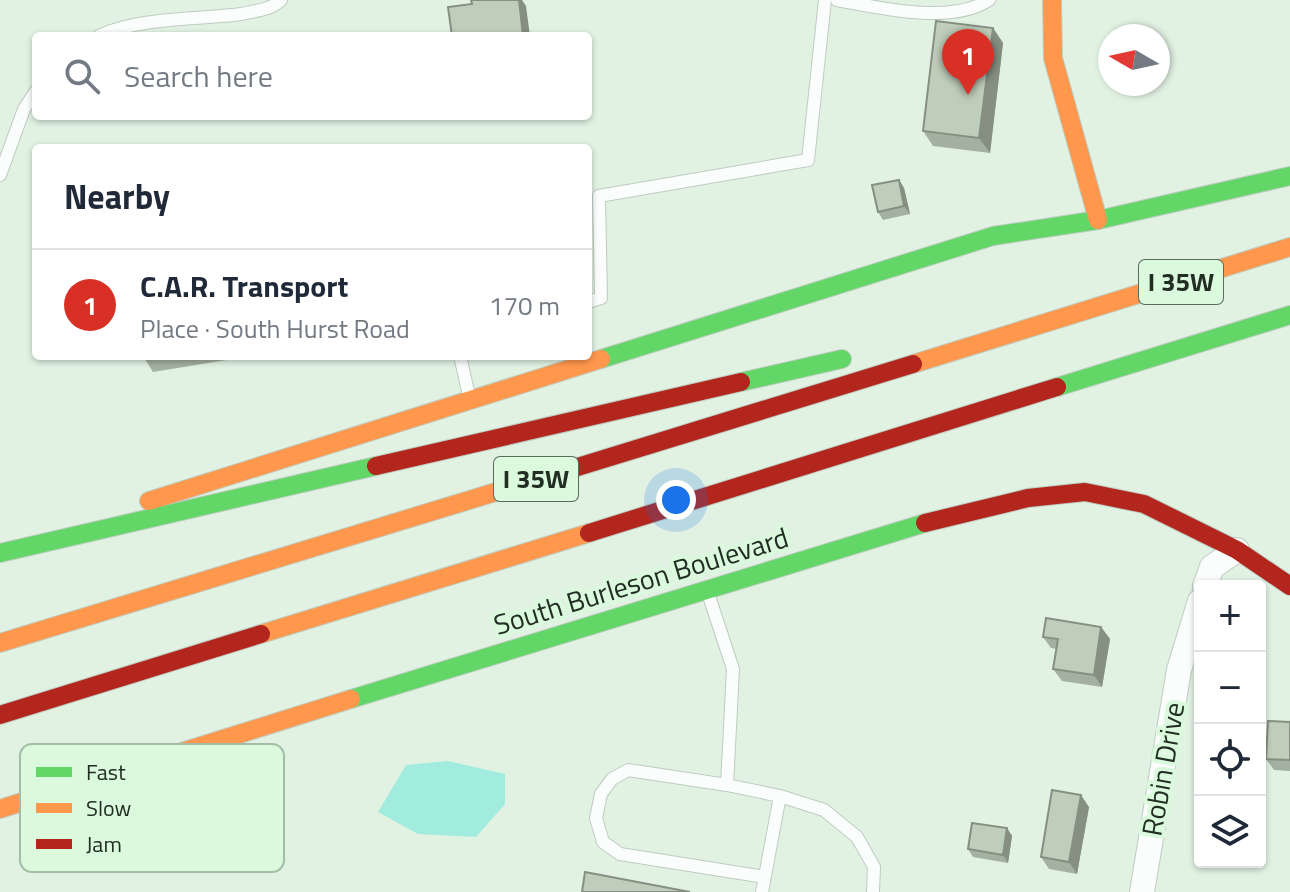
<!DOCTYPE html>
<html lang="en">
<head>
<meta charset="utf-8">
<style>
	body { margin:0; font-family:"Titillium Web",sans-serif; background:#f6f6f7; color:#1f2937 }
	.controls { position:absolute; right:24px; bottom:24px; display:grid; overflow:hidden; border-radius:8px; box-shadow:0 2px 6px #0004 }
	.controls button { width:72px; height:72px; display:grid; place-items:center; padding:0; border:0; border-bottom:2px solid #e0e1e3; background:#fff; color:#1f2937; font:40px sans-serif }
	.compass { position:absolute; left:1098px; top:24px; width:72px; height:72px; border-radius:50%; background:#fff; box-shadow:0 2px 6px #0004; rotate:279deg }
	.you { position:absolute; left:676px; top:500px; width:28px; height:28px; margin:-20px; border:6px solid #fff; border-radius:50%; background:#1a73e8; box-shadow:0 0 0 12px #1a73e833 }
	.badge { display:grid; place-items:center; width:52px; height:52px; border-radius:50%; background:#d93025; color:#fff; font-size:26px; font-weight:700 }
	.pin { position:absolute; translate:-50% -66px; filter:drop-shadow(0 2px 4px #0008) }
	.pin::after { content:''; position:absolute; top:42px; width:28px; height:24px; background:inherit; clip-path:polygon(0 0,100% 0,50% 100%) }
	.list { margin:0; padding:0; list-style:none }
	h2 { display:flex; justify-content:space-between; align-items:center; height:104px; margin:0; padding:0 32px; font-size:34px }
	h2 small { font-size:26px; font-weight:400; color:#747a83 }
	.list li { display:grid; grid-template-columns:52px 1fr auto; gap:24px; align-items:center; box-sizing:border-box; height:112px; padding:0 32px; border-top:2px solid #e0e1e3 }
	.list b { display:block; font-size:30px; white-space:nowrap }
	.list p { margin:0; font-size:26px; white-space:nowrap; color:#747a83 }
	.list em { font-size:26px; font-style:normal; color:#747a83 }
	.icon { flex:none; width:44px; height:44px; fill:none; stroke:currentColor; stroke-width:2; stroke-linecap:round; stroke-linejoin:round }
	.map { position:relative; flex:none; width:1290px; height:892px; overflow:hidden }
	.search { position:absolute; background:#fff; box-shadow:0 2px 6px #0004; left:32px; top:32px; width:560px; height:88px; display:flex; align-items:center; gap:20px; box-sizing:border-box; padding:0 28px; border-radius:8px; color:#747a83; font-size:30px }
	.panel { position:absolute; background:#fff; box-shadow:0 2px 6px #0004; left:32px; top:144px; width:560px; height:216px; border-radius:8px }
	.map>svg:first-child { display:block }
	.water { fill:#a1ecdf }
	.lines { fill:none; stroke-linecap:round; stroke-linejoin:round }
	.lane-casing { stroke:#beccc0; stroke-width:14 }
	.street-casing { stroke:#beccc0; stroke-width:26 }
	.fast-casing { stroke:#beccc0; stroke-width:20 }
	.slow-casing { stroke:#beccc0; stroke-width:20 }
	.jam-casing { stroke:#beccc0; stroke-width:20 }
	.lane { stroke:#fafdfb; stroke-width:12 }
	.street { stroke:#fafdfb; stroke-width:24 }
	.fast { stroke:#63d668; stroke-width:18 }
	.slow { stroke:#ff974d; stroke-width:18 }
	.jam { stroke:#b3261e; stroke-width:18 }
	.wall { fill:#a4b1a0 }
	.shaded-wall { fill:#869082 }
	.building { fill:#bfceba; stroke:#869082; stroke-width:2 }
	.labels { text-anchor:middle; stroke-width:8; stroke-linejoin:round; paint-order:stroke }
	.shield { fill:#daf9dd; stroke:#596b5c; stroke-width:2 }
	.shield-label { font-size:26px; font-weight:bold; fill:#222e24 }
	.street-label { font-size:28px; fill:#222e24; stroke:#daf9dd }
	.key { fill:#daf9dd; stroke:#a3bca6; stroke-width:2 }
	.key-label { font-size:22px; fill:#222e24 }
</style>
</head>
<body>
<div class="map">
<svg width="1290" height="892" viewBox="0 0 1290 892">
	<rect width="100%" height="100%" fill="#e1f2e3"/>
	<!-- water -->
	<path class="water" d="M448 761 505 774V804L476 837 418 834 378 812 406 765Z"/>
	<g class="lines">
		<defs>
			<path id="lane" d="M837 0C880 8 950 25 989 0
				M99 36C139 17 196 20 241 14 254 11 271 10 281 0
				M0 175 24 109 36 91
				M588 302 601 298 599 196 808 160 825 0
				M460 356 470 400
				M708 593 733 669 727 785 780 796 824 810 857 837 874 867 873 892
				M727 785 628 770 612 779 601 794 596 818 603 842 620 854 765 877
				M762 892 780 796"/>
			<path id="street" d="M1205 586 1212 567 1237 550
				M1142 892 1179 670 1200 601"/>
			<path id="fast" d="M601 359 993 236 1098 220 1290 176
				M741 382 842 359
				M1057 387 1290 315
				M0 553 376 466
				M351 699 925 523"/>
			<path id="slow" d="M1052 0 1053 58 1098 220
				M913 364 1290 247
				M149 501 601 359
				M261 634 589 533
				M0 643 545 477
				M0 809 351 699"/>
			<path id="jam" d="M376 466 741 382
				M545 477 913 364
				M925 523 1028 498 1085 492 1144 504 1237 550 1290 586
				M589 533 1057 387
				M0 715 261 634"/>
		</defs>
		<!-- lane casing -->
		<use href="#lane" class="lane-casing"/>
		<!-- street casing -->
		<use href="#street" class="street-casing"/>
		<!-- fast casing -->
		<use href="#fast" class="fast-casing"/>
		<!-- slow casing -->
		<use href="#slow" class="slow-casing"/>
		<!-- jam casing -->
		<use href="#jam" class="jam-casing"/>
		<!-- lane -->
		<use href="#lane" class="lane"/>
		<!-- street -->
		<use href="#street" class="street"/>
		<!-- fast -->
		<use href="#fast" class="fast"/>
		<!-- slow -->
		<use href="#slow" class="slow"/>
		<!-- jam -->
		<use href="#jam" class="jam"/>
	</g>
	<!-- wall -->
	<path class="wall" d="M993 28 1003 43 990 153 933 146 923 131Z
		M899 180 904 188 910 214 883 220 878 212Z
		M143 356H245V357L153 372Z
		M1101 627 1110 639 1102 687 1062 681 1053 669 1057 649 1051 648 1043 637Z
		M1290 722V771L1274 770 1266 759Z
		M1089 807 1077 874 1049 869 1041 857Z
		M1007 828 1012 836 1008 863 973 857 968 849Z"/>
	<!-- shaded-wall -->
	<path class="shaded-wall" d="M519 0H522L526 6 530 36H523Z
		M993 28 1003 43 990 153 979 138Z
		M899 180 904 188 910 214 904 206Z
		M1101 627 1110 639 1102 687 1094 675Z
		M1081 795 1089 807 1077 874 1069 862Z
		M1007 828 1012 836 1008 863 1003 855Z"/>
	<!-- building -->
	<path class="building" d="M471 0H519L523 36H452L448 7 472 4Z
		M936 21 993 28 979 138 923 131Z
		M899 180 904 206 878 212 872 185Z
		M1046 618 1101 627 1094 675 1053 669 1058 639 1043 637Z
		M1268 721 1290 722V760L1266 759Z
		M1052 790 1081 795 1069 862 1041 857Z
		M972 823 1007 828 1003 855 968 849Z
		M585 872 690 892H582Z"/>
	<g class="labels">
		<!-- shield labels -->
		<g class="shield">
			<rect x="1139" y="260" width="84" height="44" rx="6"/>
			<rect x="494" y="457" width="84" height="44" rx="6"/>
		</g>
		<g class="shield-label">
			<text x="1181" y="291">I 35W</text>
			<text x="536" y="488">I 35W</text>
		</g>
		<!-- street labels -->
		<g class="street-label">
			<text transform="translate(641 581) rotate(-17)" y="10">South Burleson Boulevard</text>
			<text transform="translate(1163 769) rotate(-80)" y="10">Robin Drive</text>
		</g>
	</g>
	<!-- legend -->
	<rect x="20" y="744" width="264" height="128" rx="12" class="key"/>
	<rect x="36" y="767" width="36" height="10" fill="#63d668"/>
	<rect x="36" y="803" width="36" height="10" fill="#ff974d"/>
	<rect x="36" y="839" width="36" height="10" fill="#b3261e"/>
	<g class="key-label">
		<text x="86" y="780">Fast</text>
		<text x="86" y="816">Slow</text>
		<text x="86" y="852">Jam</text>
	</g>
</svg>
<div class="controls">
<button>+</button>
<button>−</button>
<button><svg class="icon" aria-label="locate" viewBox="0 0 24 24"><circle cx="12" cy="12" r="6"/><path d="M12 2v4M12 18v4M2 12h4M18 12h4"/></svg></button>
<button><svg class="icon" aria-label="layers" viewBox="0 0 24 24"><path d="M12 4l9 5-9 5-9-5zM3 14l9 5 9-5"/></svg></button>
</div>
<svg class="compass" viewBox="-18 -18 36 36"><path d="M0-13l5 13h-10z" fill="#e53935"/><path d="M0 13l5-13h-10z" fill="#747a83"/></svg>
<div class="you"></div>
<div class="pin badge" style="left:968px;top:95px">1</div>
<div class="search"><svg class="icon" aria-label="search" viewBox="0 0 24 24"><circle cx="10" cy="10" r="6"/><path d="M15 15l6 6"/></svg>Search here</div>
<section class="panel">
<h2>Nearby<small></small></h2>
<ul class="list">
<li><span class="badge">1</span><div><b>C.A.R. Transport</b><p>Place · South Hurst Road</p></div><em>170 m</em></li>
</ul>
</section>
</div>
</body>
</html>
